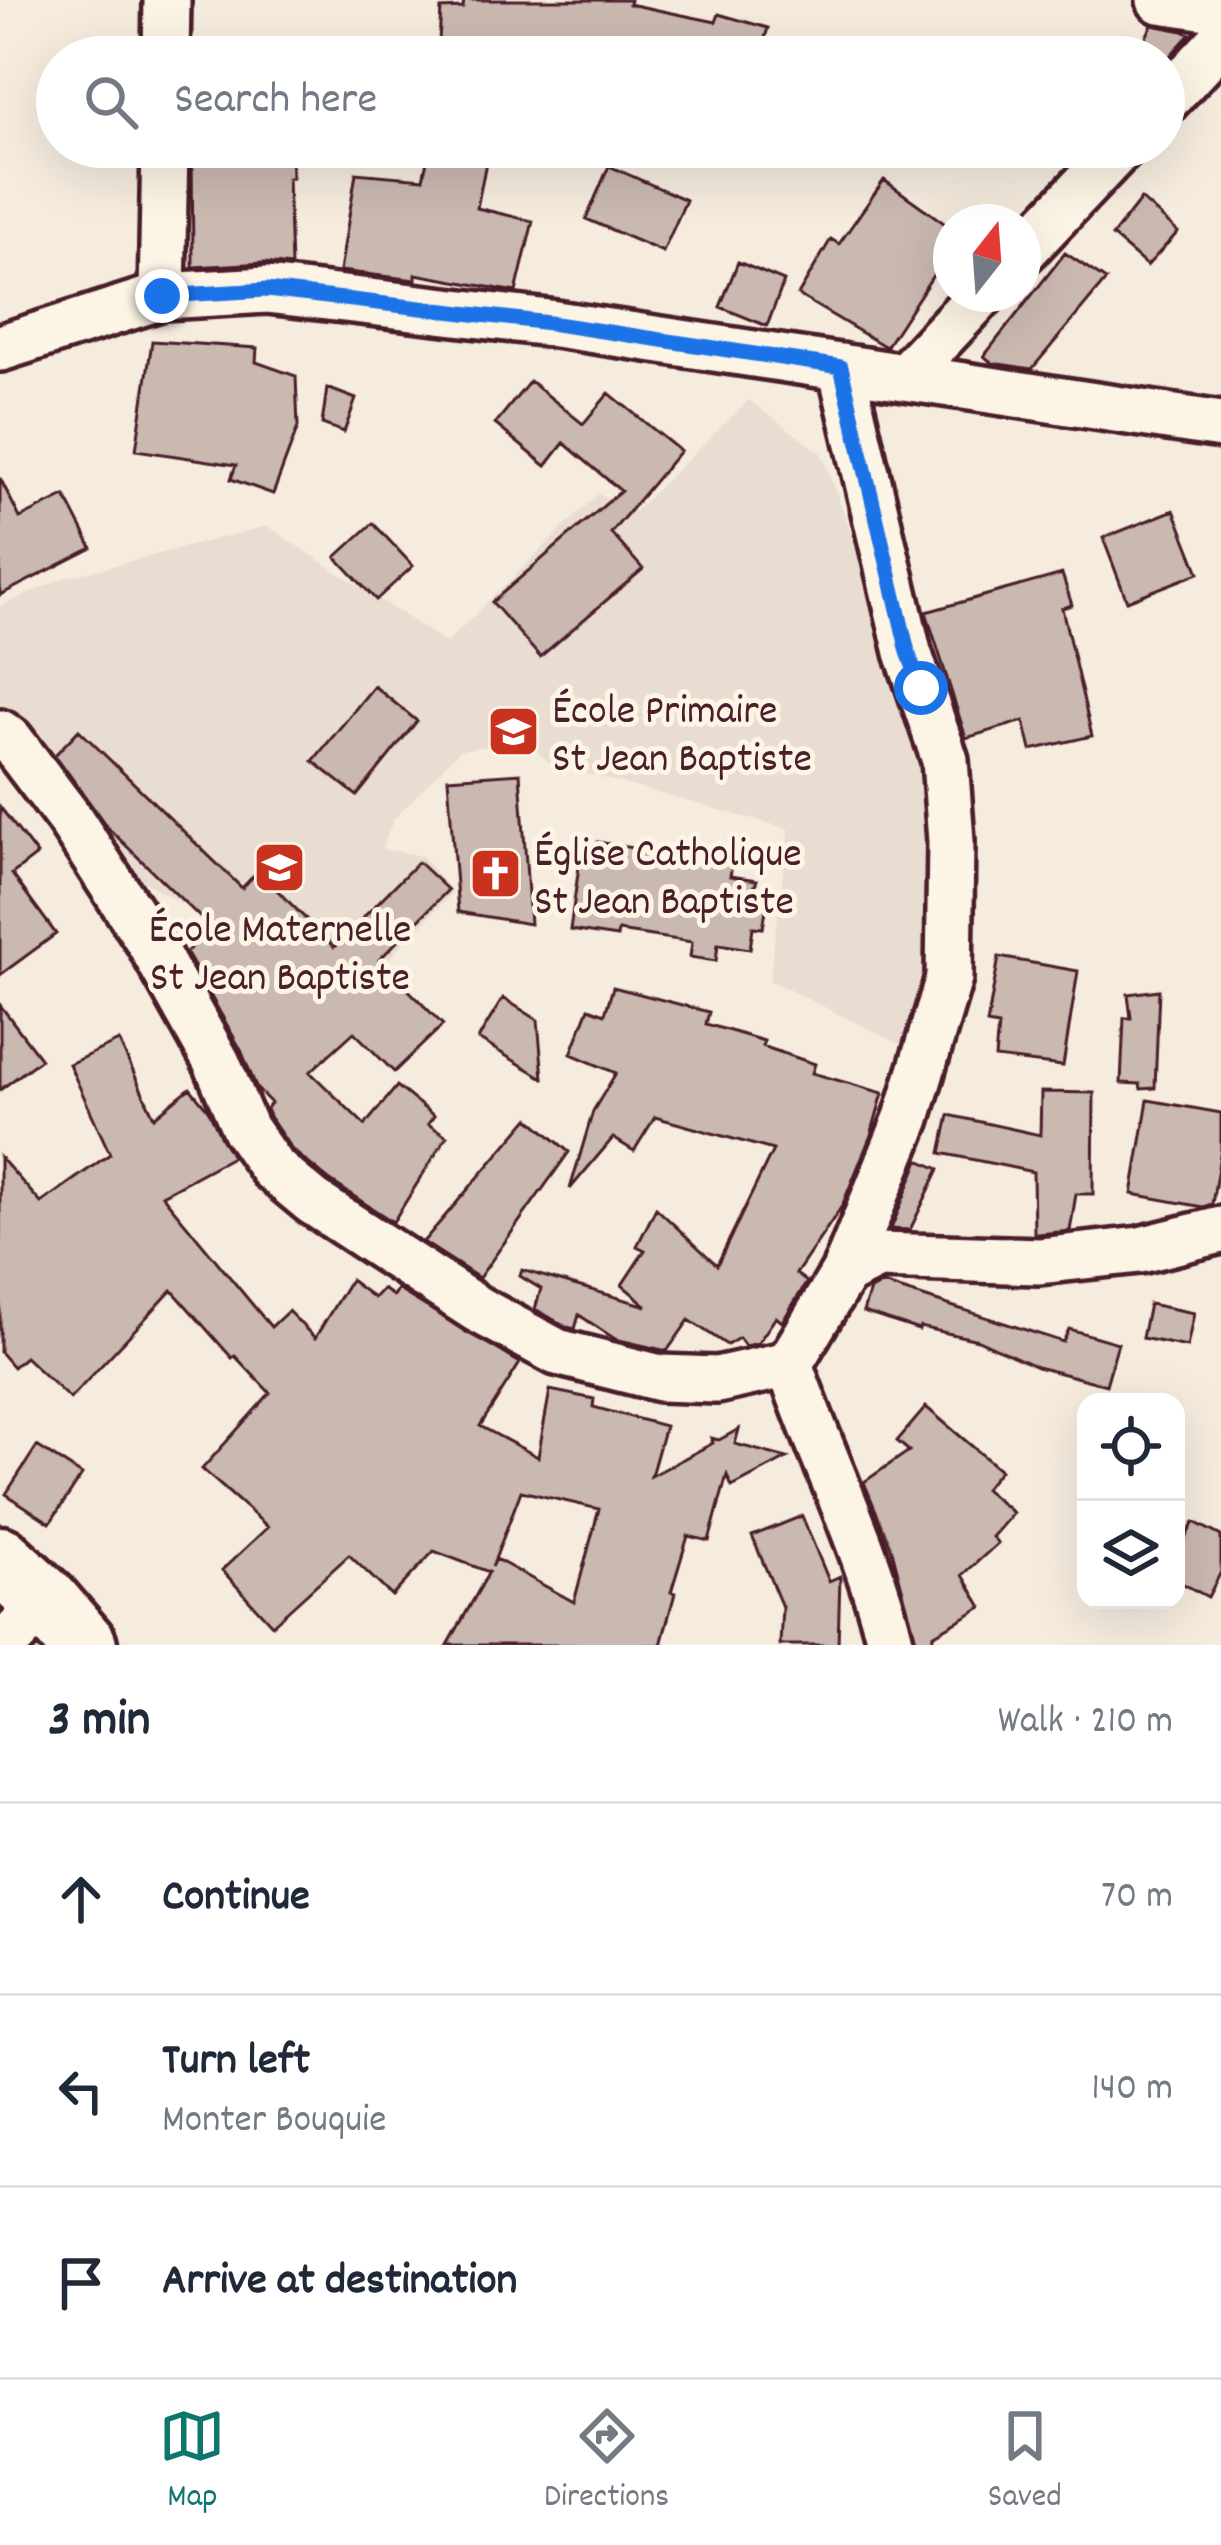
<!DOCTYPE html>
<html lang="en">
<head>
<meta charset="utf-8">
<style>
	body { margin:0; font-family:Dekko,sans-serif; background:#f6f6f7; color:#1f2937 }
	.controls { position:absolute; right:36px; bottom:36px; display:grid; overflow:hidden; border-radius:24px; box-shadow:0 12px 48px #0002 }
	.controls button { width:108px; height:108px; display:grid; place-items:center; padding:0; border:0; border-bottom:3px solid #e0e1e3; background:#fff; color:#1f2937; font:60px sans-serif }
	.compass { position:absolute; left:933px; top:204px; width:108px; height:108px; border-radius:50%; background:#fff; box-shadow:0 12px 48px #0002; rotate:17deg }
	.stop { position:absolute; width:36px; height:36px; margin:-27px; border:9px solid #1a73e8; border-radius:50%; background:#fff }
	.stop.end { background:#1a73e8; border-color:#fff; box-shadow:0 3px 12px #0008 }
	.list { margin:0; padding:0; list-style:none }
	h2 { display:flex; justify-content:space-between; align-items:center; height:156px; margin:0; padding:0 48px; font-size:51px }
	h2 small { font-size:39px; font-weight:400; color:#747a83 }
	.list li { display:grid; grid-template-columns:78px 1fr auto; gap:36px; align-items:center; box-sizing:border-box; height:192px; padding:0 48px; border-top:3px solid #e0e1e3 }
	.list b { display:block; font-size:45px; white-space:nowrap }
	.list p { margin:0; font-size:39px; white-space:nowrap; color:#747a83 }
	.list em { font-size:39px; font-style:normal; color:#747a83 }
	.icon { flex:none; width:66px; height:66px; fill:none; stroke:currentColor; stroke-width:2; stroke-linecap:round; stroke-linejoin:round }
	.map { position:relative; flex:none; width:1221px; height:1645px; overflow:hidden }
	.search { position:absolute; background:#fff; box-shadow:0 12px 48px #0002; left:36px; right:36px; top:36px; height:132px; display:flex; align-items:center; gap:30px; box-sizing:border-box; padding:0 42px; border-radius:66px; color:#747a83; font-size:45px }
	.sheet { height:732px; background:#fff }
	nav { display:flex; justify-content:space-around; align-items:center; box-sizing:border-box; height:168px; border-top:3px solid #e0e1e3; background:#fff; font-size:33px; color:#747a83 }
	nav a { display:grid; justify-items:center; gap:6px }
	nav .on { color:#0f766e }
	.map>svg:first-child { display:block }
	.built { fill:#e8ddd0 }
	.building { fill:#cab9b1; stroke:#4a1f2b; stroke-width:3; fill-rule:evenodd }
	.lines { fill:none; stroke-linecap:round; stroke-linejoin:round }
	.minor-casing { stroke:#4a1f2b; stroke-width:54 }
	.highway-casing { stroke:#4a1f2b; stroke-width:75 }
	.minor { stroke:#fcf5e5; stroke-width:45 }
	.highway { stroke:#fcf5e5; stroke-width:66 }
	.route { stroke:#1a73e8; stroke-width:15 }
	.labels { text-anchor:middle; stroke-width:10; stroke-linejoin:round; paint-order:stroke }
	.poi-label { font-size:42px; fill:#4a1f2b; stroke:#fcf5e5; text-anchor:start }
</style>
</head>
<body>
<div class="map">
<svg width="1221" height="1645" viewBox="0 0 1221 1645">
	<rect width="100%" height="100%" fill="#f5ecde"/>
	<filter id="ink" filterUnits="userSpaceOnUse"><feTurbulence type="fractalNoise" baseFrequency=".00833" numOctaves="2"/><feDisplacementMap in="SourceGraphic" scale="24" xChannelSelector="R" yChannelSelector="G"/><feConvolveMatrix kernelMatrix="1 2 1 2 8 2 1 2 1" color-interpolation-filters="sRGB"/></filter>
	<g filter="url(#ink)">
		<!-- built -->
		<path class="built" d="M749 400 822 454 943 783 932 1060 769 980 789 829 551 764 525 740 460 750 393 820 382 849 422 856 452 893 334 1016 266 952 138 878 0 721V606L61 579 267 526 446 643 598 494 634 512Z"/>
		<!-- building -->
		<path class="building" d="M464 0H630L629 4 716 22 719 14 768 28 759 57H438L441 9 463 8Z
			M1152 25 1183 31 1190 34 1169 57H1136Z
			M192 147H291L292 178H288L291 266 265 263 193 267Z
			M430 147H489L477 208 533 221 516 292 416 274V280L340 271 356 173 423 179Z
			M609 166 686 200 663 252 586 219Z
			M884 180 951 228V248L886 347 798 295 831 239 839 244Z
			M1141 199 1178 232 1147 266 1112 236Z
			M1065 253 1106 280 1032 369 992 363 984 356Z
			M738 262 784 281 767 326 720 307Z
			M152 341 257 348 256 362 296 376 298 427 273 494 231 479 236 465 136 450Z
			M530 381 583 424 609 393 680 451 611 533 643 569 540 657 492 602 621 491 564 443 546 466 495 424Z
			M327 388 356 399 344 432 322 424Z
			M0 478 20 518 65 496 92 548 0 595Z
			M1174 510 1199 573 1127 601 1103 538Z
			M373 523 413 566 376 600 336 557Z
			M1062 574 1072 605 1062 608 1092 736 1031 750 1024 721 966 738 926 612Z
			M374 686 417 721 357 796 313 761Z
			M79 730 242 888 258 871 334 947 418 862 448 890 379 960 443 1025 394 1072 354 1032 310 1072 365 1125 397 1086 434 1116 428 1124 447 1136 393 1222 329 1180 292 1150 269 1116 266 1109 271 1103 257 1089 241 1050 186 952 212 929 107 827 55 755Z
			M520 773 530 924 458 912 448 778Z
			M0 807 37 855 12 874 56 934 0 975Z
			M598 842 732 865 730 876 757 880 751 895 768 898 763 928 753 927 750 949 718 944 716 961 690 957 692 942 618 931 617 937 570 930 581 852 596 854Z
			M999 957 1078 971 1063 1066 995 1058 998 1026 987 1024Z
			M613 987 709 1012 706 1024 764 1041 762 1046 815 1064 812 1073 883 1093 871 1135 842 1206 796 1274 807 1282 782 1322 776 1317 758 1343 745 1346 739 1338 727 1345 689 1320 667 1351 615 1339 579 1315 575 1329 567 1327 535 1309 541 1289 520 1276 522 1270 647 1306 622 1285 645 1250 637 1246 656 1208 717 1265 773 1150 655 1117 634 1151 613 1138 570 1189 593 1111 616 1073 571 1054 589 1008 605 1014Z
			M1159 990 1155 1088 1141 1089 1140 1084 1121 1083 1124 1018H1131L1128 994Z
			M503 998 538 1020 543 1078 478 1039Z
			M0 1005 41 1059 0 1090Z
			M119 1041 154 1117 190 1088 208 1110 232 1157 162 1195 271 1327 288 1311 315 1338 350 1280 374 1298 382 1289 393 1296 397 1289 520 1363 480 1426 538 1457 550 1390 594 1399 593 1407 665 1426 651 1476 713 1443 711 1438 719 1440 739 1429 735 1444 787 1458 732 1487 727 1475 709 1541 688 1536 671 1592 675 1593 661 1645H448L489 1572 434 1551 392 1596 349 1555 272 1625 222 1570 268 1527 202 1469 270 1393 235 1356 232 1358 172 1290 70 1399 25 1357 13 1367 0 1352V1157L41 1203 110 1154 69 1064ZM521 1491 599 1509 574 1602 496 1559 492 1567Z
			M1041 1092 1094 1093 1093 1194H1076L1070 1231 1038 1234H1034L1033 1172 941 1153 949 1115 1040 1135Z
			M1148 1100 1221 1113V1149L1212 1204 1203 1207 1132 1194Z
			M529 1118 569 1152 479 1278 423 1242Z
			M919 1160 939 1169 910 1230 891 1229Z
			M883 1284 1063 1342 1069 1329 1118 1343 1106 1385 1037 1367 978 1340 920 1327 919 1330 863 1312 870 1290Z
			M1149 1304 1194 1313 1187 1347 1142 1338Z
			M926 1407 1000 1470 984 1489 1013 1513 992 1537 998 1543 963 1575 982 1607 933 1635 932 1645H917L892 1550 864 1482 909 1451 897 1441Z
			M37 1446 82 1475 50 1523 6 1494Z
			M802 1516 829 1581 840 1576 838 1645H780L782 1607 752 1536Z
			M1194 1522 1221 1536V1572L1208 1597 1176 1580V1555Z"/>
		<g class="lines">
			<defs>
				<path id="minor" d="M1160 0 1221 9
					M166 57 167 0
					M1164 102 1221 41
					M1023 251 1121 147
					M162 296 165 147
					M0 348 162 296 267 290 549 323 1221 425
					M841 367 908 652 945 760 951 841 949 978 907 1118 844 1273
					M906 375 982 294
					M0 733 10 740 69 818 149 941 217 1063 245 1129 272 1168 313 1202 477 1309 557 1352 660 1378 717 1380 789 1364 844 1273 878 1256 1039 1261 1140 1250 1221 1230
					M789 1364C822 1458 868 1549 891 1645
					M4 1645 46 1602"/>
				<path id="highway" d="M0 1560 46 1602 83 1645"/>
			</defs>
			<!-- minor casing -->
			<use href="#minor" class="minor-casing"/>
			<!-- highway casing -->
			<use href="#highway" class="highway-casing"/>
			<!-- minor -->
			<use href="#minor" class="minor"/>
			<!-- highway -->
			<use href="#highway" class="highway"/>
		</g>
	</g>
	<g class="lines" filter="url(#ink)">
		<!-- route -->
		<path class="route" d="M162 296 267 290 549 323 841 367 908 652 921 688"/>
	</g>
	<!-- icons -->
	<defs>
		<symbol id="school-square" viewBox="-11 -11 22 22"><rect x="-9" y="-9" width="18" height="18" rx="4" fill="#c8321e" stroke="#fcf5e5"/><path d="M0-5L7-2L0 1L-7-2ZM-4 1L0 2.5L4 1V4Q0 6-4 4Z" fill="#fff"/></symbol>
		<symbol id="church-square" viewBox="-11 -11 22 22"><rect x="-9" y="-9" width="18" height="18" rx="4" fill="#c8321e" stroke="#fcf5e5"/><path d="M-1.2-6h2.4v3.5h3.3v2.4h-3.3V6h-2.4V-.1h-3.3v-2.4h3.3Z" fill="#fff"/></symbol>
	</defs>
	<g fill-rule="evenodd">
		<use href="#school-square" x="484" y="702" width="59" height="59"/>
		<use href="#school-square" x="250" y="838" width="59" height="59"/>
		<use href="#church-square" x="466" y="844" width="59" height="59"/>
	</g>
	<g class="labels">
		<!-- poi labels -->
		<g class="poi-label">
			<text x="552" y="722">École Primaire<tspan x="552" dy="48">St Jean Baptiste</tspan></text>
			<text x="534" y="865">Église Catholique<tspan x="534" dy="48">St Jean Baptiste</tspan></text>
			<text x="280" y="941" text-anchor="middle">École Maternelle<tspan x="280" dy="48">St Jean Baptiste</tspan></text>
		</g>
	</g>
</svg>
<div class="controls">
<button><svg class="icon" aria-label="locate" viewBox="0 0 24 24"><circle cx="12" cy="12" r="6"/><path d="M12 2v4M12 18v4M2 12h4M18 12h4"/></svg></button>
<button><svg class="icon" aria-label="layers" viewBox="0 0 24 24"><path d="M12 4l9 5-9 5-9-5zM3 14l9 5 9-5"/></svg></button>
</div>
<svg class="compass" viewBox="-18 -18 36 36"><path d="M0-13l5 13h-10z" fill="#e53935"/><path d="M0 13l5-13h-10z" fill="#747a83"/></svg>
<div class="stop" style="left:921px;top:688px"></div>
<div class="stop end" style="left:162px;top:296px"></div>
<div class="search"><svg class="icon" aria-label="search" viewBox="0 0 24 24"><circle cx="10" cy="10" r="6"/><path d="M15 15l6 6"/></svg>Search here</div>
</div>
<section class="sheet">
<h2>3 min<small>Walk · 210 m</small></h2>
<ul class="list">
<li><svg class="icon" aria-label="ahead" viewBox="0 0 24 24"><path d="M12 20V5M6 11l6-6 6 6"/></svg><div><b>Continue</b></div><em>70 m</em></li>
<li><svg class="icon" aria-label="left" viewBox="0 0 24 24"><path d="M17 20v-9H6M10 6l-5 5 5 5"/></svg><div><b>Turn left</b><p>Monter Bouquie</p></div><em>140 m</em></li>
<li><svg class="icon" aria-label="arrive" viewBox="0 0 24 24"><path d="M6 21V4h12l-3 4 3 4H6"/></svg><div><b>Arrive at destination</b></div></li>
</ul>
</section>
<nav>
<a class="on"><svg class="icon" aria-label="map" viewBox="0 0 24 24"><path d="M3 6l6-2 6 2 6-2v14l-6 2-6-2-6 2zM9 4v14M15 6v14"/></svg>Map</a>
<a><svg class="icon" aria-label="directions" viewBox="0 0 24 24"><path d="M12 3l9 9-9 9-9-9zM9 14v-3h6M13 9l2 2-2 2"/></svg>Directions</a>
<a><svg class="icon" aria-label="saved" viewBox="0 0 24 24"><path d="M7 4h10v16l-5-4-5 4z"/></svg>Saved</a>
</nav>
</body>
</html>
